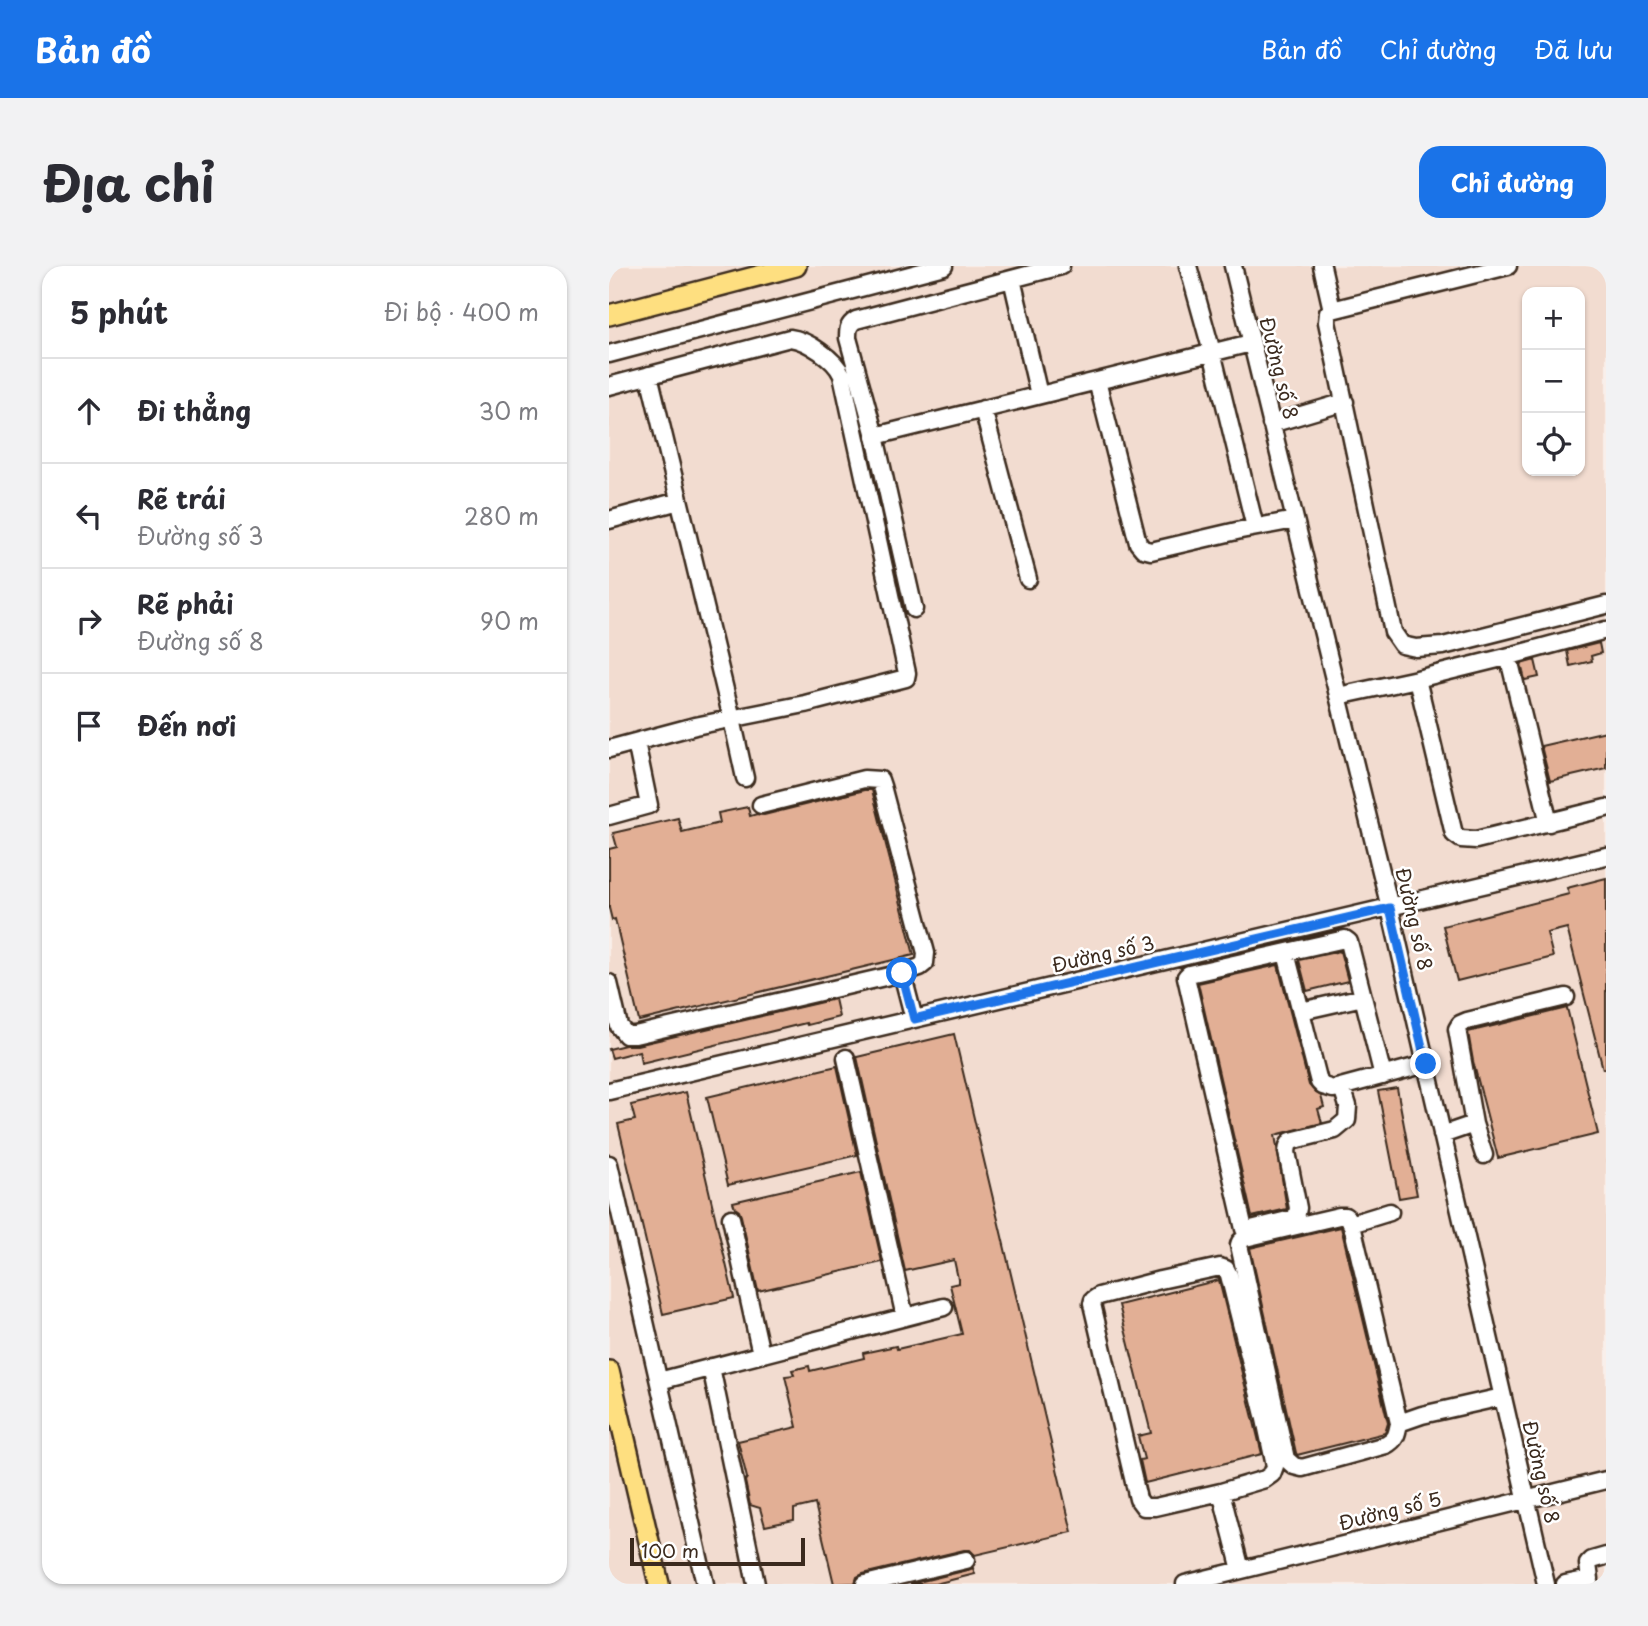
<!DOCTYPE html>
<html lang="vi">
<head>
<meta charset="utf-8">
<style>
	body { margin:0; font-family:"Playpen Sans",sans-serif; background:#f2f2f3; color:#2b2b33 }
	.controls { position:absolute; right:21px; top:21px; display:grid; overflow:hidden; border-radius:14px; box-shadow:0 2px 5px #0004 }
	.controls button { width:63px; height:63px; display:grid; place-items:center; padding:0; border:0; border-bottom:2px solid #e1e1e2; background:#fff; color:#2b2b33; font:35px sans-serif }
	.scale { position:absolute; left:21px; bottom:18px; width:175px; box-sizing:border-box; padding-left:7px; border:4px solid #3b2a1e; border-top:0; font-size:19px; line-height:24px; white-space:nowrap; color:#3b2a1e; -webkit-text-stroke:5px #fff; paint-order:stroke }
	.stop { position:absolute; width:21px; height:21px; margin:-16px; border:5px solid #1a73e8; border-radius:50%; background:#fff }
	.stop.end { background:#1a73e8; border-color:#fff; box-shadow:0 2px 7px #0008 }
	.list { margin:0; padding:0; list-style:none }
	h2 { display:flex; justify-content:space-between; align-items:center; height:91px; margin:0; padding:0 28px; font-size:30px }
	h2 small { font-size:23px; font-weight:400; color:#7c7c81 }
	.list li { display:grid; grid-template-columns:46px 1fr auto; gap:21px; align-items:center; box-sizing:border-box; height:105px; padding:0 28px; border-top:2px solid #e1e1e2 }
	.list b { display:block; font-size:26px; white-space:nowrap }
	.list p { margin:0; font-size:23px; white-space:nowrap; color:#7c7c81 }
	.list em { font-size:23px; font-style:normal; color:#7c7c81 }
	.icon { flex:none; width:38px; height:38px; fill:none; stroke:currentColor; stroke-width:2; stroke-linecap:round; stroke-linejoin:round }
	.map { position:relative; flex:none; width:997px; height:1318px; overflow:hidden; border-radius:21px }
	header { display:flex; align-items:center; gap:42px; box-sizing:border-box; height:98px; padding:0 35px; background:#1a73e8; color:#fff }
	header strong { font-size:33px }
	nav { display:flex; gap:38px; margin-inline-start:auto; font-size:24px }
	.intro { display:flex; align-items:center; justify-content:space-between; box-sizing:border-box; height:168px; padding:0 42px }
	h1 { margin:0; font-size:49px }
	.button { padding:18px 32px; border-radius:21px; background:#1a73e8; color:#fff; font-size:24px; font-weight:700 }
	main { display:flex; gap:42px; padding:0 42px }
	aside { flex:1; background:#fff; border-radius:21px; box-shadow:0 2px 5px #0004 }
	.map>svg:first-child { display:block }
	.built { fill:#f2dcd0; fill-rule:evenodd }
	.building { fill:#e2af95; stroke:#3b2a1e; stroke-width:2 }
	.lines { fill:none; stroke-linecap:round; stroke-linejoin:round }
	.minor-casing { stroke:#3b2a1e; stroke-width:21 }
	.major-casing { stroke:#3b2a1e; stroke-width:24 }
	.minor { stroke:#fff; stroke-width:16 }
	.major { stroke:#fedf80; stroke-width:19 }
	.route { stroke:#1a73e8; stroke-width:9 }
	.labels { text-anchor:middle; stroke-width:5; stroke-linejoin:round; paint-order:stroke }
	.street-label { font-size:19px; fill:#3b2a1e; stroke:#fff }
</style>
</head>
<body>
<header>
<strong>Bản đồ</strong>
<nav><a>Bản đồ</a><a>Chỉ đường</a><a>Đã lưu</a></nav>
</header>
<div class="intro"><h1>Địa chỉ</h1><a class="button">Chỉ đường</a></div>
<main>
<aside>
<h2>5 phút<small>Đi bộ · 400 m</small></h2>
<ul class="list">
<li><svg class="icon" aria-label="ahead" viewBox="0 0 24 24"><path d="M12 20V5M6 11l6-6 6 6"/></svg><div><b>Đi thẳng</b></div><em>30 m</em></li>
<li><svg class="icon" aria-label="left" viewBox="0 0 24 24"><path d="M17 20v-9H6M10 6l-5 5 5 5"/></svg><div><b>Rẽ trái</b><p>Đường số 3</p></div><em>280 m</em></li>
<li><svg class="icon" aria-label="right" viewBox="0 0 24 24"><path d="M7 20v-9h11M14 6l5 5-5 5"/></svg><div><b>Rẽ phải</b><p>Đường số 8</p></div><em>90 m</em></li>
<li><svg class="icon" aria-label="arrive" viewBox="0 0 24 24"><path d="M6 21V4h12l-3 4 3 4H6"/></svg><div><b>Đến nơi</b></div></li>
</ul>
</aside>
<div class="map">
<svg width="997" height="1318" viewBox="0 0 997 1318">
	<rect width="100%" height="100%" fill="#f9efea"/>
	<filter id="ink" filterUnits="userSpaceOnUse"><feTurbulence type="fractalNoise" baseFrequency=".0143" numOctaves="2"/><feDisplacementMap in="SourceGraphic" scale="14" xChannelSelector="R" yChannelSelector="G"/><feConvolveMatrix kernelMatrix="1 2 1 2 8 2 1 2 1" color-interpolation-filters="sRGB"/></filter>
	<g filter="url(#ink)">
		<!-- built -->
		<path class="built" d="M0 0H997V1318H0ZM918 26H971V205H918Z"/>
		<!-- building -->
		<path class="building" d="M990 377 992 387 982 390 983 395 961 400 958 385Z
			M926 394 930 411 916 414 912 398Z
			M997 465V502L941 515 932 480Z
			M256 524H263L305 689 30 755 6 653 3 654 0 642V583L8 581 4 567 69 552 73 566 111 557 109 547 139 541 141 550 148 548 155 549Z
			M997 612V803H994L958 662 938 667 944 691 848 715 834 660 960 628 958 622Z
			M731 685 739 715 698 725 690 694Z
			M669 699 700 819 707 827 712 830 715 841 709 843 713 857 666 869 678 943 643 951 589 717Z
			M226 733 230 751 198 759 197 757 32 797 30 785 3 792 0 783 16 779H28Z
			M958 742 989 868 889 892 864 795 859 766Z
			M345 768 463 1266 366 1289 361 1284H355L254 1308 248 1311 246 1317 225 1318 206 1238 185 1243V1254L156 1260 151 1242 141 1239 136 1215 138 1212 129 1175 188 1161 176 1110 185 1109 183 1104 200 1100 201 1105 255 1092 254 1087 287 1080 288 1083 353 1068 341 1019 350 1017 345 994 296 1005 248 791Z
			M228 800 248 889 119 919 98 831Z
			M788 822 808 929 790 932 769 825Z
			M77 826 125 1032 54 1048 9 858 26 854 22 839Z
			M252 906 273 996 149 1025 132 950 130 945 126 942 124 936Z
			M732 961 779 1157 776 1167 688 1189 687 1187 641 982Z
			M610 1014 653 1188 536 1217 531 1194 535 1193 529 1170 542 1167 510 1039Z
			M364 1302 366 1308 326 1318H301L359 1304Z"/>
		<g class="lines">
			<defs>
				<path id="minor" d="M579 0 603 86 646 261
					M624 0 781 642 937 1318
					M713 0 723 44
					M899 0 723 44 719 47 718 56 784 366 793 379 807 382 834 380 997 339
					M403 13 430 129
					M0 88 335 0
					M40 109 123 453 136 512
					M488 115 529 277 534 283 542 285 632 264 686 254
					M0 120 181 72C198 74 226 93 233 109L298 407 297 412 196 438 86 460 0 483
					M374 143 419 313
					M662 158 736 136
					M266 170 642 77
					M0 254 70 235
					M305 343 266 170 239 72C239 63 239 59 247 54L452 0
					M897 391 997 364
					M808 413 845 568 852 573 867 574 997 542
					M729 430 808 413 897 391 900 393 940 557
					M0 550 40 539 27 476
					M677 687 710 816 714 820 724 823 817 798
					M293 707 305 753
					M0 717 10 760 17 769H26L293 707 311 701 316 697 317 687 273 520 271 514 255 513 152 539
					M692 745 754 731 774 810
					M237 792 296 1051
					M733 821 739 840 738 854 726 864 682 875 679 880 678 886 689 942 687 952 638 964 635 963 577 711 580 708 736 673 740 676 754 731
					M0 825 997 590
					M833 869 865 858
					M875 889 865 858 848 763 851 758 858 755 957 731
					M0 898 96 1318
					M122 952 152 1088
					M742 958 781 946
					M102 1101 147 1318
					M50 1115 335 1041
					M790 1157 742 955 736 950H730L636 972 631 976 630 979 677 1193 685 1200 693 1202 777 1179C787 1174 788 1168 790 1157L813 1149 893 1131
					M612 1226 656 1213 663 1208 666 1200 656 1153 620 1009 617 1003 611 1001 551 1014 490 1030 484 1034 483 1038 529 1233 535 1241H546L612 1226 632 1304
					M256 1318 357 1294
					M576 1318 997 1214
					M956 1318 981 1313 979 1298 983 1294 997 1290"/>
				<path id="major" d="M0 49 187 0
					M0 1105 50 1318"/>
			</defs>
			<!-- minor casing -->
			<use href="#minor" class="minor-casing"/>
			<!-- major casing -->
			<use href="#major" class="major-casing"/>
			<!-- minor -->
			<use href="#minor" class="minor"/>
			<!-- major -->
			<use href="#major" class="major"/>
		</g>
	</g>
	<g class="lines" filter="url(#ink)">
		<!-- route -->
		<path class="route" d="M293 707 305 753 781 642 817 798"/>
	</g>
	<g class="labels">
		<!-- street labels -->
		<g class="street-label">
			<text transform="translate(670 102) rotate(76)" y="7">Đường số 8</text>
			<text transform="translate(805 653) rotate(77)" y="7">Đường số 8</text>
			<text transform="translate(494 688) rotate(-13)" y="7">Đường số 3</text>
			<text transform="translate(932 1206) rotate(77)" y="7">Đường số 8</text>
			<text transform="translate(781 1245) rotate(-14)" y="7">Đường số 5</text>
		</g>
	</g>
</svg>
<div class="controls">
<button>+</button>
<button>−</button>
<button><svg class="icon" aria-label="locate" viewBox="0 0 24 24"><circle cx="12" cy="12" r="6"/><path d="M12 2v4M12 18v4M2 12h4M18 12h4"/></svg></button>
</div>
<div class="scale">100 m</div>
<div class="stop" style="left:293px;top:707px"></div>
<div class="stop end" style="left:817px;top:798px"></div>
</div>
</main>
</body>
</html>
